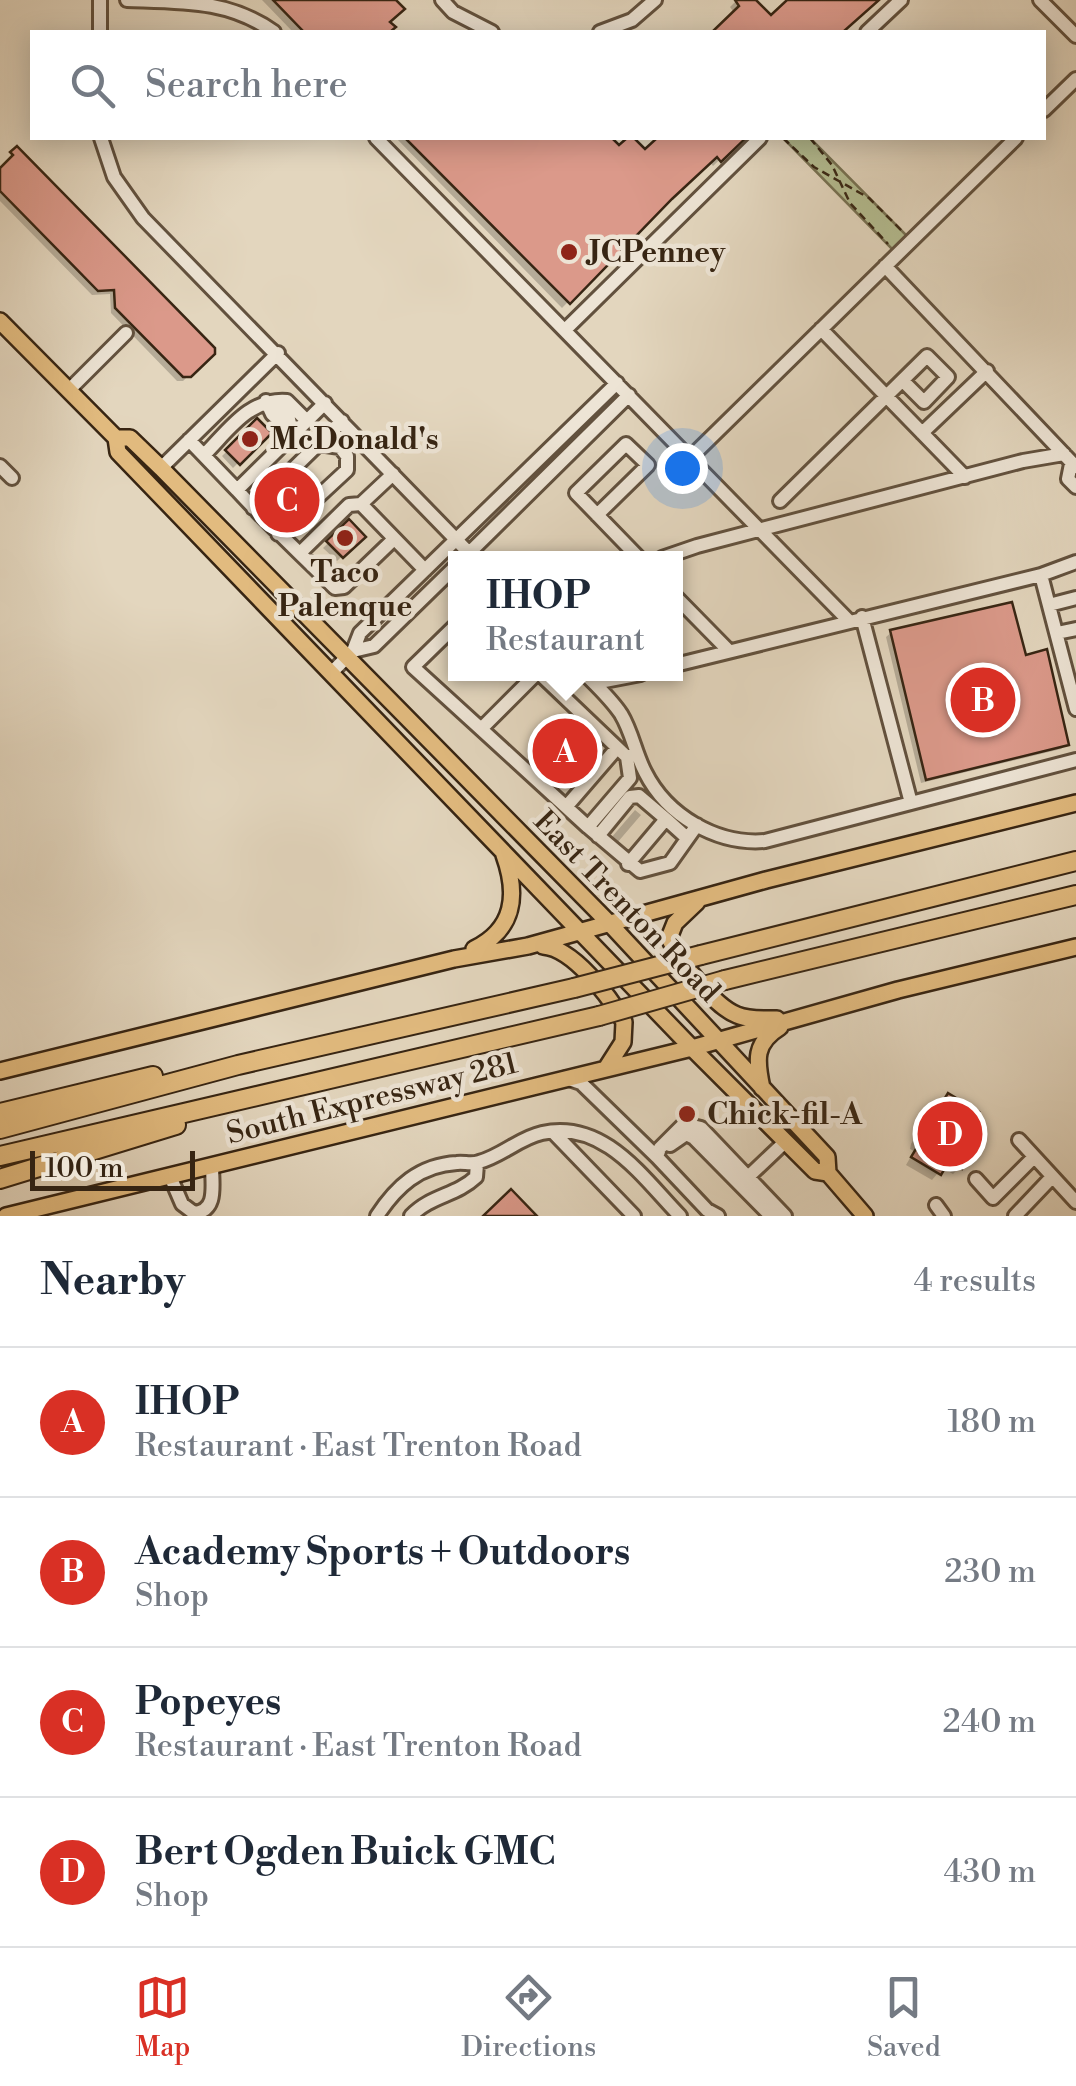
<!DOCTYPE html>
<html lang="en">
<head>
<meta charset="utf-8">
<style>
	body { margin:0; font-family:"Libre Bodoni",serif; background:#f6f6f7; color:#1f2937 }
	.scale { position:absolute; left:30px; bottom:25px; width:165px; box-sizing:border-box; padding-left:10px; border:5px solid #372513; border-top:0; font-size:28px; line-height:35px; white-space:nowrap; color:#372513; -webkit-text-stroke:8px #ede4d5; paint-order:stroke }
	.you { position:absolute; left:682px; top:468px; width:35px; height:35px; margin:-25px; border:8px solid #fff; border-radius:50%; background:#1a73e8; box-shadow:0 0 0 15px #1a73e833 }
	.badge { display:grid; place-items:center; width:65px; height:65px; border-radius:50%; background:#d93025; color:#fff; font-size:32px; font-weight:700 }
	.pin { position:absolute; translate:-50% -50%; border:5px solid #fff; box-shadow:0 2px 10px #0006 }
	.popup { position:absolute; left:448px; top:551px; width:235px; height:130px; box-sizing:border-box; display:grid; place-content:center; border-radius:0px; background:#fff; filter:drop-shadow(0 2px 8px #0005); font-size:32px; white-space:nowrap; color:#747a83 }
	.popup b { font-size:38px; color:#1f2937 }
	.popup::after { content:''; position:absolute; left:50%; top:100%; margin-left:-20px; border:20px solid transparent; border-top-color:#fff }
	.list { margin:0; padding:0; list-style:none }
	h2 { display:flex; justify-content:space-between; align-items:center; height:130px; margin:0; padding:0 40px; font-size:42px }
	h2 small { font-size:32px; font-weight:400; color:#747a83 }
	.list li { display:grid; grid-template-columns:65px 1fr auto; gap:30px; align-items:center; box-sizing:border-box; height:150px; padding:0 40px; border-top:2px solid #e0e1e3 }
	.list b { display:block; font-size:38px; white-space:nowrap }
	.list p { margin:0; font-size:32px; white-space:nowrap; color:#747a83 }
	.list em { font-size:32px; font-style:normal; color:#747a83 }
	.icon { flex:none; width:55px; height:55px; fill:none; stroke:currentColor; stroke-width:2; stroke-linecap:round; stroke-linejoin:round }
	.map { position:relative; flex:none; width:1076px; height:1216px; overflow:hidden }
	.search { position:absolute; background:#fff; box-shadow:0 5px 25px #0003; left:30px; right:30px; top:30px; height:110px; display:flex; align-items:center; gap:25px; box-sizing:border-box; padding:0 35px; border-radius:0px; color:#747a83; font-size:38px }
	.sheet { height:730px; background:#fff }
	nav { display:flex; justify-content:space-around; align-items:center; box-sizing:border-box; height:140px; border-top:2px solid #e0e1e3; background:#fff; font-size:28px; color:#747a83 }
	nav a { display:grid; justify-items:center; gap:5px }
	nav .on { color:#d93025 }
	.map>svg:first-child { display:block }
	.green { fill:#b4bd91; stroke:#767152; stroke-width:2.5 }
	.shadow { fill:#0003 }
	.building { fill:#db998a; stroke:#372513; stroke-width:2.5 }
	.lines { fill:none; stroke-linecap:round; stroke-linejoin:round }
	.minor-casing { stroke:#62513e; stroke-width:18 }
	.major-casing { stroke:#372513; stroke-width:20 }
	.highway-casing { stroke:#372513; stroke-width:22 }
	.path { stroke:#372513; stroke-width:2.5; stroke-dasharray:8 5; stroke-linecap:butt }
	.minor { stroke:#ede4d5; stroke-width:12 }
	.major { stroke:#e2bb7f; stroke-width:15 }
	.highway { stroke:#e2bb7f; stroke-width:18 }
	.highway-bridge-casing { stroke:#372513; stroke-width:22; stroke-linecap:butt }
	.highway-bridge { stroke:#e2bb7f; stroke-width:18 }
	.poi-dot { fill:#8f2418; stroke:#ede4d5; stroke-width:4 }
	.labels { text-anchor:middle; stroke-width:9; stroke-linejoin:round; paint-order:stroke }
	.poi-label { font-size:30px; font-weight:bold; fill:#372513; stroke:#ede4d5; text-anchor:start }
	.street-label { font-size:30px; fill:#372513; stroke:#ede4d5 }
</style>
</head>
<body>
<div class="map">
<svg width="1076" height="1216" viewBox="0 0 1076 1216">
	<rect width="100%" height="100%" fill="#e3d6be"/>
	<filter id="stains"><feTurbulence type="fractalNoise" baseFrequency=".002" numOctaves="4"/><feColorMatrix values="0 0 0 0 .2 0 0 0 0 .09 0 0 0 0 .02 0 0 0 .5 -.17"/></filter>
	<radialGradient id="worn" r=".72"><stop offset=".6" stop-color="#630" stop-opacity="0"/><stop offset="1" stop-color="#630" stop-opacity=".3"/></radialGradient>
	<!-- green -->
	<path class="green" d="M783 138H810L907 236 893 250Z"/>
	<!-- shadow -->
	<path class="shadow" d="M262 0H393L387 23 392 27 387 32H293Z
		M737 0H752L771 19 787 0H876L840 32H716L735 14 730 7Z
		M396 138H488L491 141 494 138H608L619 149 631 138 645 152 660 138H742L713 166 709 161 665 203 562 308Z
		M17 149 212 353 183 381H177L111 313 110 294 92 295 0 201V172Z
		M257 422 268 433 233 468 222 456Z
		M349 523 362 537 337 561 323 548Z
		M892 632 1024 658 1066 744 1061 749 921 783 886 637Z
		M562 729 587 750 561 781 536 759Z
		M635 810 641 815 617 843 611 838Z
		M948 1097 967 1128 960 1167 953 1174 942 1168 932 1180 906 1165 914 1151 910 1149 911 1144 924 1121Z"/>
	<!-- building -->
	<path class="building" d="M273 0H396L405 9 390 22 396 27 390 32H304Z
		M735 0H756L771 15 787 0H879L843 32H712L739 6Z
		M405 138H612L619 145 627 138H634L645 149 657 138H746L721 162 717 157 672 199 570 304Z
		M17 146 215 348V354L191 377H183L115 308 114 290 98 291 0 191V168L13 155 10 152Z
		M257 418 272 433 240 465 225 450Z
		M298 478 308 490 278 518 268 508Z
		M349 519 366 537 343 558 326 541Z
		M1012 602 1026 655 1047 649 1069 745 926 780 890 630Z
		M562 725 591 750 568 778 539 753Z
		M948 1093 979 1112 970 1127 983 1134 962 1169 949 1161 941 1175 911 1157 919 1144 916 1141 917 1134 931 1111 936 1106 939 1108Z
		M511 1189 537 1216H483Z"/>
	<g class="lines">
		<defs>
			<path id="minor" d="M127 0C183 2 229 0 274 32
				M442 0 453 12 492 32
				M1040 0 1076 36
				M100 32V0
				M600 32 632 20 655 0
				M867 32 901 0
				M1044 110 1076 79
				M101 138 114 177 143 218 474 558
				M376 138 848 620
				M885 266 1076 467
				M821 329 965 477
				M565 330 760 138
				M69 390 126 333
				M266 401 272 414 294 434
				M268 402C282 406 291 414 290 429
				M325 403 237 490C269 525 302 555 335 588L344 587 394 539
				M922 433 987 371
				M189 440 237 490
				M204 455C229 430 249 398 287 401L307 421
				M691 457 1016 138
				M1071 464 1068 479 1076 487
				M0 466 12 478
				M161 468 278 353
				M393 474 361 504 425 570
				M780 501 927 356 948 377 924 402 903 381
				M253 508 342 421
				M597 515 648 465 626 444 576 493 639 558
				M278 534 347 470V456L340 447 319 444
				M300 553 349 505 361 504
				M464 558 629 395
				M662 558 697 546 1023 461 1064 454
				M1041 575 1076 709
				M675 596 729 651
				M1049 605 1076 598
				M862 617 911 803
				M455 626 413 667 481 729 536 674
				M1057 633 1076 629
				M353 651 374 646 455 567
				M675 665 1041 575 1076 562
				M332 672 353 651 360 633 617 383
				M540 674 627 757 633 755
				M585 674C597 686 611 699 621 714 632 732 635 753 645 772 667 816 717 845 765 841L1076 760
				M594 683 641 674
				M481 729 588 827 630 778 627 757
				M566 807 617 748
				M588 827 640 871 670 863 697 825
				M598 836 630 797 639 796 666 819
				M628 864 666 819 687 838
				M566 1078 581 1083 657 1157
				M553 1132 634 1216
				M1019 1140 1076 1202
				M670 1145 686 1134 694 1138 771 1216
				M170 1176 182 1204 194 1213C218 1211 212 1185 212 1166
				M748 1177 786 1141
				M976 1179 993 1198 1034 1157
				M936 1205 944 1216
				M377 1216C396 1187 419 1165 457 1163 464 1162 472 1165 479 1162 502 1156 519 1138 542 1133 604 1119 643 1178 680 1216
				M411 1216C431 1195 456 1196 476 1177L477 1164
				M718 1216 707 1210 657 1157 660 1148 684 1124 701 1128 785 1216
				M1015 1216 1052 1177"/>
			<path id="major" d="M0 321 116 438 118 452 692 1048 815 1171 828 1173 865 1216
				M116 438H130L161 468 610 924 827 1157 828 1173
				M697 902 675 923 669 938C679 961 714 1006 737 1015 749 1020 764 1019 777 1019
				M543 946C573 948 610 997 624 1022L623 1042 607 1067
				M474 949C515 929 518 894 504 855
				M0 1071 454 959 528 946 766 880 1076 803
				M762 1088C756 1060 754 1043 780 1027
				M6 1216 692 1048 898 990 1076 947"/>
			<path id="highway" d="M701 955 1076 861
				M725 980 1076 895
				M0 1113 153 1076
				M0 1129 238 1065 574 988
				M0 1156 599 1016
				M0 1179 176 1125"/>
		</defs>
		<!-- minor casing -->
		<use href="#minor" class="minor-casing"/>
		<!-- major casing -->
		<use href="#major" class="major-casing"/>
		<!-- highway casing -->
		<use href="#highway" class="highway-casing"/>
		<!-- path -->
		<path class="path" d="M783 138 814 167 869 198 902 231
			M810 138 832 165 850 203 888 244"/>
		<!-- minor -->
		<use href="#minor" class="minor"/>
		<!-- major -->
		<use href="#major" class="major"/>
		<!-- highway -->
		<use href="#highway" class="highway"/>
		<defs>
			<path id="highway-bridge" d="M574 988 701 955
				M599 1016 725 980"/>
		</defs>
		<!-- highway-bridge casing -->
		<use href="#highway-bridge" class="highway-bridge-casing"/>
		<!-- highway-bridge -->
		<use href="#highway-bridge" class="highway-bridge"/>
	</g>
	<!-- markers -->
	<g class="poi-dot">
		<circle cx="569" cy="252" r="10"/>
		<circle cx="250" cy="439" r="10"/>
		<circle cx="345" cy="538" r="10"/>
		<circle cx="687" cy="1114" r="10"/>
	</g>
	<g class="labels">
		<!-- poi labels -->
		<g class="poi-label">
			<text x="589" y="262">JCPenney</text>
			<text x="270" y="449">McDonald's</text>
			<text x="345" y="582" text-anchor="middle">Taco<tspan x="345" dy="34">Palenque</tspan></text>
			<text x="707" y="1124">Chick-fil-A</text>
		</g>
		<!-- street labels -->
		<g class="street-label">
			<text transform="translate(627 906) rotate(46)" y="10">East Trenton Road</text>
			<text transform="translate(372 1098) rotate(-14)" y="10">South Expressway 281</text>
		</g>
	</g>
	<rect width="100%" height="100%" filter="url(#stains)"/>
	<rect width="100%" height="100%" fill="url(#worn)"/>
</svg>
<div class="scale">100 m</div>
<div class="you"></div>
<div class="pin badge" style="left:565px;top:751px">A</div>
<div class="popup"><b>IHOP</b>Restaurant</div>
<div class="pin badge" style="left:983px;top:700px">B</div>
<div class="pin badge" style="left:287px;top:500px">C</div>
<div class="pin badge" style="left:950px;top:1134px">D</div>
<div class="search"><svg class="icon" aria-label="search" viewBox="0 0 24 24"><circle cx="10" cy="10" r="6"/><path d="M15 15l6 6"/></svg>Search here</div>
</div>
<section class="sheet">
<h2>Nearby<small>4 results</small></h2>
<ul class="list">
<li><span class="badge">A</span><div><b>IHOP</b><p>Restaurant · East Trenton Road</p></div><em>180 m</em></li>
<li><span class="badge">B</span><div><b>Academy Sports + Outdoors</b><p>Shop</p></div><em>230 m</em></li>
<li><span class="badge">C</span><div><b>Popeyes</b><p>Restaurant · East Trenton Road</p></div><em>240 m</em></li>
<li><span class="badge">D</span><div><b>Bert Ogden Buick GMC</b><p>Shop</p></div><em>430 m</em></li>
</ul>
</section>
<nav>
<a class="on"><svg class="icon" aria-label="map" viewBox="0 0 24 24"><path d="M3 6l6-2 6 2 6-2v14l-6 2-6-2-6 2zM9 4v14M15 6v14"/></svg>Map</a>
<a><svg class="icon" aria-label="directions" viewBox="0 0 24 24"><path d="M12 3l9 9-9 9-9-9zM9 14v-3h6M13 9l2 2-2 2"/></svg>Directions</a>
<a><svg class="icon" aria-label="saved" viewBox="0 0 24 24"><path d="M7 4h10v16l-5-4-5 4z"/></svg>Saved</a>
</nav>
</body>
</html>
